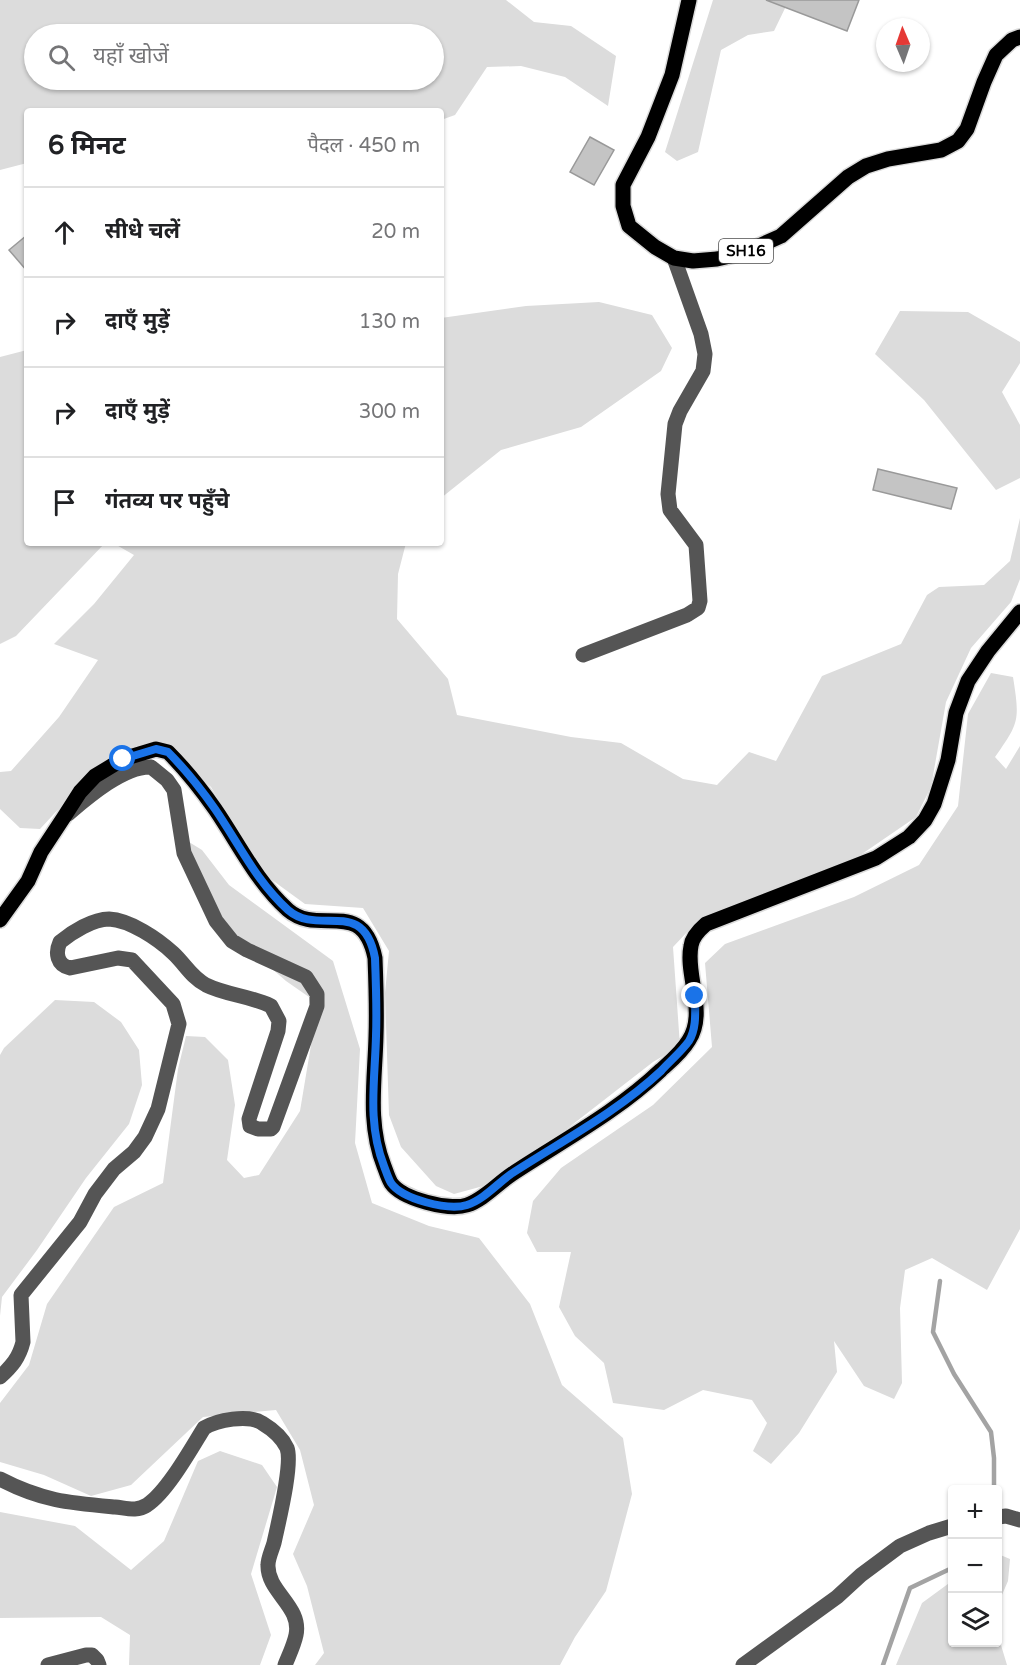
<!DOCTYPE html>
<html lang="hi">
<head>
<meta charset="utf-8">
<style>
	body { margin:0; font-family:"Varela Round","Noto Sans Devanagari",sans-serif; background:#f6f6f6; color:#202124 }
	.controls { position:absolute; right:18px; bottom:18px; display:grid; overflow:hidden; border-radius:6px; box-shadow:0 2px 4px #0004 }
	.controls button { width:54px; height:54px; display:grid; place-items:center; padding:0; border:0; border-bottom:2px solid #e0e0e0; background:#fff; color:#202124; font:30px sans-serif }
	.compass { position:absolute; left:876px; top:18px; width:54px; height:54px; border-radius:50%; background:#fff; box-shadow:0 2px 4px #0004; rotate:358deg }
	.stop { position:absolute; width:18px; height:18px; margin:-14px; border:4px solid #1a73e8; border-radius:50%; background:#fff }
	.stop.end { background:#1a73e8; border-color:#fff; box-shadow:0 2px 6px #0008 }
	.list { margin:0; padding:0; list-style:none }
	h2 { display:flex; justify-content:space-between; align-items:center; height:78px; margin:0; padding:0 24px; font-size:26px }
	h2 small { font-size:20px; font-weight:400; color:#757577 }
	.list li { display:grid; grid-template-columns:39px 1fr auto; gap:18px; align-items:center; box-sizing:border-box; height:90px; padding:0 24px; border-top:2px solid #e0e0e0 }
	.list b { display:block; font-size:22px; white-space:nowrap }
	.list em { font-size:20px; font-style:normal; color:#757577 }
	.icon { flex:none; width:33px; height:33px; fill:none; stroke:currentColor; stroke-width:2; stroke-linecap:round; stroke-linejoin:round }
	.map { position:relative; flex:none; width:1020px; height:1665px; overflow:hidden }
	.search { position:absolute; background:#fff; box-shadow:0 2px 4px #0004; left:24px; top:24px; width:420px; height:66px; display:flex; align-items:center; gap:15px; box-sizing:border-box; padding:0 21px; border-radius:33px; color:#757577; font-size:22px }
	.panel { position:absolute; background:#fff; box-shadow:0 2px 4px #0004; left:24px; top:108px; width:420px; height:438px; border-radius:6px }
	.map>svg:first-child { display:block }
	.green { fill:#dcdcdc; fill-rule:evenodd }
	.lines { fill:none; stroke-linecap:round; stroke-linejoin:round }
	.stream { stroke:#a3a3a3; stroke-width:4.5 }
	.building { fill:#c4c4c4; stroke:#999; stroke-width:1.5 }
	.major-casing { stroke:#dbdbdb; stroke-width:18 }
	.minor { stroke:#555; stroke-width:15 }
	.major { stroke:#000; stroke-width:15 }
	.route { stroke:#1a73e8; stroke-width:8 }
	.labels { text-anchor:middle; stroke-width:4.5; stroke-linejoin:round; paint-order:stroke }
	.shield { fill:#fff; stroke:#4c4c4c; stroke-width:1.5 }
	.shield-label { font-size:15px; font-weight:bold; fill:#000 }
</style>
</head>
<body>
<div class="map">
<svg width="1020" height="1665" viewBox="0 0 1020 1665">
	<rect width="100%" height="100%" fill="#fff"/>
	<!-- green -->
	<path class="green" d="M0 0H506L534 22 571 26 616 56 608 106 565 77 521 66 487 67 455 115 441 120V111H27V163L0 170ZM34 34H434V80H34Z
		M713 0H789L774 31 748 35 721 50 698 152 677 161 665 152Z
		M599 302 652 315 672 348 661 371 581 427 501 450 441 498V318L526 306Z
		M900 311 968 312 1020 342V363L1002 392 1020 425V478L996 490 924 400 875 354Z
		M27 350V543H105L16 636 0 644V357Z
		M1020 518V579L1011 602 971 648 946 702 931 787 916 817 859 856 748 901 690 929 673 947 680 1046 653 1062 559 1135 487 1185 454 1194 436 1186 401 1147 389 1115 385 993 389 951 363 908 305 904 261 872 211 787 161 742 118 755 78 788 40 829 20 828 0 809V772L11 771 59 717 98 660 54 644 94 604 134 555 113 543H406L398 574 397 619 448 679 457 715 571 737 621 743 683 779 717 785 749 752 776 761 822 676 901 644 927 595 939 587 984 585 1010 561Z
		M991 673 1013 677C1020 721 1019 723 995 757L1006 769 1020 746V1229L987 1290 932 1258 905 1270 900 1308 902 1383 894 1399 864 1386 834 1341 837 1372 799 1433 771 1464 753 1451 767 1423 752 1400 703 1390 664 1410 613 1403 604 1363 575 1336 559 1307 571 1252H537L527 1233 533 1201 561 1168 653 1105 712 1047 705 963 725 944 854 897 919 865 958 806 968 714Z
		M189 842 202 850 229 885 333 961 360 1049 355 1143 372 1203 429 1226 479 1238 530 1304 562 1385 623 1438 632 1494 606 1591 575 1637 560 1665H315L324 1653 307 1586 293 1554 314 1505 300 1450 276 1410 203 1417 131 1485 91 1496 44 1475 0 1462V1403L29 1365 47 1304 114 1207 163 1183 178 1069 186 1036 205 1037 228 1060 235 1105 227 1160 244 1178 259 1175 300 1111 314 1027 309 997 286 981 224 927 183 846Z
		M55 1000 94 1002 121 1022 139 1050 142 1085 129 1124 86 1178 37 1250 2 1297 0 1316V1055L4 1048Z
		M220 1451 262 1465 277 1487 251 1574 271 1635 260 1665H129L130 1635 101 1617 0 1618V1512L75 1526 131 1570 164 1541 198 1461Z
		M998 1554 1010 1559 1008 1581 998 1604Z
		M952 1581V1642H998V1635L1007 1665H896L922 1603Z"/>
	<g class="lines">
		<!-- stream -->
		<path class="stream" d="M940 1281 933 1332 954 1374 991 1432 994 1458V1490
			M883 1665 910 1588 952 1568"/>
	</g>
	<!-- building -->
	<path class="building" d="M766 0H859L847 31Z
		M590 137 614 150 594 185 570 172Z
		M27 235V271L9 250Z
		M878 469 957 488 951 509 873 490Z"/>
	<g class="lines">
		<defs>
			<path id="major" d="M689 0 672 75 648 137 623 185V206L629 226 655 247 674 258 693 261 717 259 743 253 781 236 848 177 866 166 888 159 941 150 958 141 967 129 984 82 996 55 1012 40 1020 37
				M0 920 28 881 41 852 64 817 80 792 95 776 123 759 156 749 168 752C185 769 201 789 215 809 239 844 256 881 288 910 319 937 362 896 375 958 376 984 377 1010 376 1036 375 1080 367 1123 384 1166 386 1171 388 1178 391 1183 402 1199 449 1211 467 1205 483 1200 497 1184 512 1174 562 1141 617 1112 661 1070 671 1061 682 1052 689 1040 707 1012 685 975 691 946 692 937 699 930 706 924L876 858 909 837 925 820 934 804 948 760 956 713 968 681 988 651 1020 612"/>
		</defs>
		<!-- major casing -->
		<use href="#major" class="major-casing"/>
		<!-- minor -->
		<path class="minor" d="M583 655 687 615 698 608 700 601 696 545 670 510 668 494 675 424 680 411 703 371 705 354 701 334 674 258
			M0 1377C12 1366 19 1358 23 1342L21 1295 80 1222 95 1194 114 1169 134 1152 145 1137 158 1109 179 1024 173 1004 132 960 118 958 70 968C57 965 55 953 60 942 72 932 93 919 109 919 130 920 158 939 173 953 185 964 191 977 206 985 226 995 251 996 271 1006L279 1021 278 1031 249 1119 250 1126 258 1129H271L273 1127 317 1006V994L306 977 247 950 232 941 216 921 184 853 174 790 167 780 151 767C124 766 88 797 68 814
			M0 1479C42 1501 70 1503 115 1507 126 1508 137 1512 147 1505 167 1492 191 1449 204 1428 217 1420 248 1414 262 1423 272 1429 282 1437 287 1448 293 1464 278 1524 274 1543 272 1550 268 1558 268 1565 267 1592 302 1606 296 1635 294 1645 289 1655 285 1665
			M998 1517 1006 1516 1020 1520
			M48 1665 86 1655H92L97 1660 99 1665
			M743 1665 837 1597 861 1575 900 1546 929 1533 952 1526"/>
		<!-- major -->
		<use href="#major" class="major"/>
	</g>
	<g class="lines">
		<!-- route -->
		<path class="route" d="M123 759 156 749 168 752C185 769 201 789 215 809 239 844 256 881 288 910 319 937 363 896 375 958 376 984 377 1010 376 1036 375 1080 367 1123 384 1166 386 1171 388 1178 391 1183 402 1199 448 1211 467 1205 483 1200 497 1184 511 1174 562 1141 617 1112 661 1071 670 1061 681 1052 689 1041 697 1028 695 1011 695 996"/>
	</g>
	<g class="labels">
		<!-- shield labels -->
		<rect class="shield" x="719" y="239" width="54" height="24" rx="4.5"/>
		<g class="shield-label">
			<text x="746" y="256">SH16</text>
		</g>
	</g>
</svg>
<div class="controls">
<button>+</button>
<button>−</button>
<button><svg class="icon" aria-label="layers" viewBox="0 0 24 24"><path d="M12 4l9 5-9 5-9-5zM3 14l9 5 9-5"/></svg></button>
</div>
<svg class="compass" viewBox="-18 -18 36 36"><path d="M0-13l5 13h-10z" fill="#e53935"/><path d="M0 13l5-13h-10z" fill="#757577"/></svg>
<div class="stop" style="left:123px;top:759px"></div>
<div class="stop end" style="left:695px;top:996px"></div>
<div class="search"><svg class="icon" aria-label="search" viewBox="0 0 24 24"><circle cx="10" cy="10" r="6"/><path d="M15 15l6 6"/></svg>यहाँ खोजें</div>
<section class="panel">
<h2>6 मिनट<small>पैदल · 450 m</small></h2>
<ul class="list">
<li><svg class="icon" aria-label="ahead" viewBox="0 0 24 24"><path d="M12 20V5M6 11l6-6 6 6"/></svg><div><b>सीधे चलें</b></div><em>20 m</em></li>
<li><svg class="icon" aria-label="right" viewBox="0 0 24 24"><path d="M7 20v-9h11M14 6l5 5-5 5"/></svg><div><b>दाएँ मुड़ें</b></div><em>130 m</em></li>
<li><svg class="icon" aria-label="right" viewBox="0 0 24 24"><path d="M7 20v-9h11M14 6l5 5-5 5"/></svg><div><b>दाएँ मुड़ें</b></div><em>300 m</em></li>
<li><svg class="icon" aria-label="arrive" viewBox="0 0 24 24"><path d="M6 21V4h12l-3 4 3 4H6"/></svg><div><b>गंतव्य पर पहुँचे</b></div></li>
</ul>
</section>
</div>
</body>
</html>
